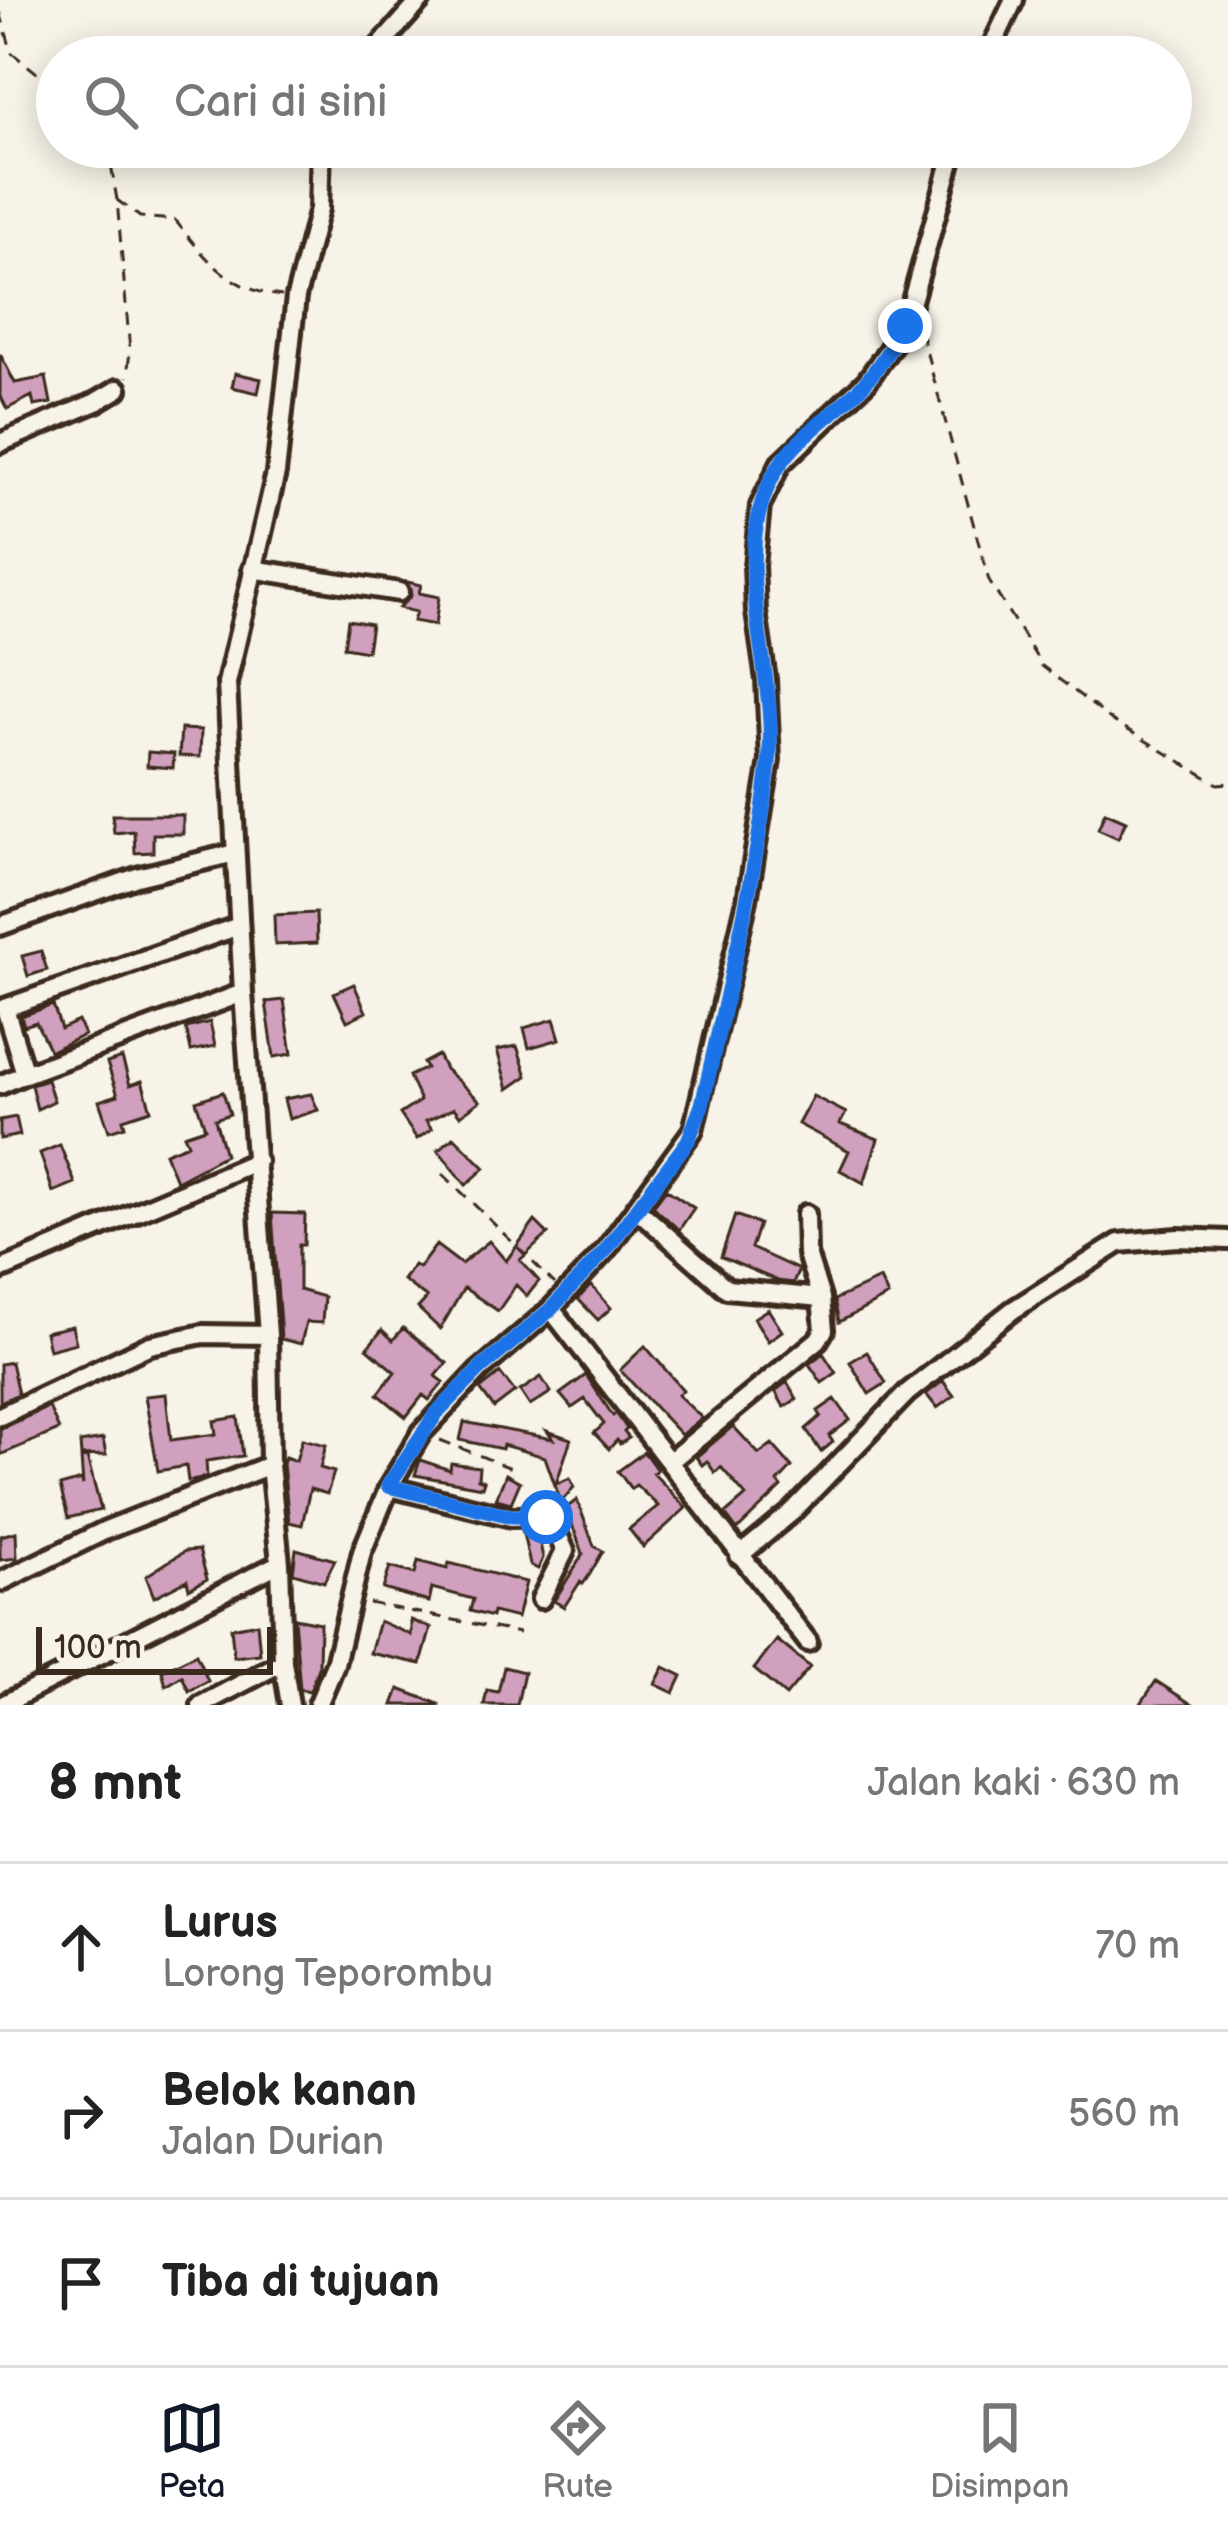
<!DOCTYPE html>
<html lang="id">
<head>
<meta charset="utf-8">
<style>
	body { margin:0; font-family:"Balsamiq Sans",sans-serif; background:#f2f2f2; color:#222 }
	.scale { position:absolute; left:36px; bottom:30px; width:237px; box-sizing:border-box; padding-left:12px; border:6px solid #3b2a1e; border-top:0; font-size:33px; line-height:42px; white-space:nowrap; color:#3b2a1e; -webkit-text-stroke:9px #f7f3e8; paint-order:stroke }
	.stop { position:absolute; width:36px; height:36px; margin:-27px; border:9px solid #1a73e8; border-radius:50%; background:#fff }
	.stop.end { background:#1a73e8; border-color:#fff; box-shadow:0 3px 12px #0008 }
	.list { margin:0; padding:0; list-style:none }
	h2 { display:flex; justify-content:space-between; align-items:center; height:156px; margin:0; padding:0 48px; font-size:51px }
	h2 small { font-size:39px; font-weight:400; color:#767676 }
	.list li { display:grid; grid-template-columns:78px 1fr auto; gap:36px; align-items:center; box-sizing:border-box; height:168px; padding:0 48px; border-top:3px solid #e0e0e0 }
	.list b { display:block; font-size:45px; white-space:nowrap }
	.list p { margin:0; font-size:39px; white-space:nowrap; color:#767676 }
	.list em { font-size:39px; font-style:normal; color:#767676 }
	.icon { flex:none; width:66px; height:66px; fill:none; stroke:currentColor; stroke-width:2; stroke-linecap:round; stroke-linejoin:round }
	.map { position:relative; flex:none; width:1228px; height:1705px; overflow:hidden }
	.search { position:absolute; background:#fff; box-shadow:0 6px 30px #0003; left:36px; right:36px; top:36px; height:132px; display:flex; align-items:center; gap:30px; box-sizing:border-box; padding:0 42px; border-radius:66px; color:#767676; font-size:45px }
	.sheet { height:660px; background:#fff }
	nav { display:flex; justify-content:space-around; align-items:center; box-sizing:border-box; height:168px; border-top:3px solid #e0e0e0; background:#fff; font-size:33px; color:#767676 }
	nav a { display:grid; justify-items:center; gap:6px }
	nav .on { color:#111827 }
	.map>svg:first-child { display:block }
	.building { fill:#d1a0be; stroke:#3b2a1e; stroke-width:3 }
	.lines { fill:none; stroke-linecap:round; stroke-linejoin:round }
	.minor-casing { stroke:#3b2a1e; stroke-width:26 }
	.path { stroke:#3b2a1e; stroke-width:3; stroke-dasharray:12 9; stroke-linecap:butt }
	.minor { stroke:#f7f3e8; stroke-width:16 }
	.route { stroke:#1a73e8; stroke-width:15 }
</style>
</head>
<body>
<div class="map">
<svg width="1228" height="1705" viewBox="0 0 1228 1705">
	<rect width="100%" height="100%" fill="#f7f3e8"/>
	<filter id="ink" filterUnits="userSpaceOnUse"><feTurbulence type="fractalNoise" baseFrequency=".00833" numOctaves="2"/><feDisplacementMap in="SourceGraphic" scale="24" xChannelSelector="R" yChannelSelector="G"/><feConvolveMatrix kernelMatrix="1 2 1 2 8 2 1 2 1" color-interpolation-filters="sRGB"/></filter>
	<g filter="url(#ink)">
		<!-- building -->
		<path class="building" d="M0 354 15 383 46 377 51 403 34 406 32 396 7 409 0 395Z
			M235 373 261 379 258 393 232 387Z
			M407 582 421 585 419 593 439 597 435 625 413 621 416 612 399 608 411 595Z
			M348 620 371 624 367 651 344 647Z
			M181 729 201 730 200 757 179 756Z
			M148 752 174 754 173 768 147 766Z
			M1105 812 1126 821 1118 838 1098 829Z
			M112 815H183V834H153V852L135 853 134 831 114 833Z
			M316 913 317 943 275 945 274 915Z
			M41 951 47 970 28 976 22 956Z
			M354 984 366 1012 347 1021 334 993Z
			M284 1000 292 1054 274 1057 266 1002Z
			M53 1005 61 1029 78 1021 84 1035 50 1051 36 1022 24 1026 21 1016Z
			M554 1019 560 1039 529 1048 524 1028Z
			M210 1022 215 1046 191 1051 186 1028Z
			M517 1046 527 1076 508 1089 497 1050Z
			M438 1055 445 1069 480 1101 460 1116 454 1108 426 1121 432 1129 417 1139 400 1114 420 1101 409 1076 426 1068 423 1063Z
			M122 1058 130 1085 142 1081 151 1110 123 1119 125 1126 109 1131 99 1101 118 1095 107 1063Z
			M47 1080 54 1101 37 1109 31 1085Z
			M223 1092 230 1114 215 1119 225 1155 176 1181 165 1153 188 1144 184 1135 205 1128 196 1101Z
			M311 1094 318 1110 289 1119 284 1099Z
			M813 1096 846 1113 840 1124 878 1139 864 1183 840 1170 849 1151 798 1124Z
			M16 1117 20 1135 0 1139V1120Z
			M454 1137 485 1168 466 1185 438 1150Z
			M60 1145 75 1183 53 1192 40 1153Z
			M666 1189 694 1208 679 1230 653 1206Z
			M272 1213 305 1214 304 1245H299V1290L324 1297 322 1323 306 1322 301 1344 281 1339Z
			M735 1215 759 1224 751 1248 799 1270 793 1283 778 1281 721 1257Z
			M535 1221 548 1234 520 1260 539 1281 527 1296 516 1285 498 1311 464 1288 440 1329 418 1308 427 1298 403 1280 414 1265 419 1268 436 1245 461 1264 489 1241 506 1261Z
			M880 1279 888 1296 839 1322 834 1300Z
			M591 1285 611 1308 598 1320 578 1299Z
			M768 1309 782 1331 768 1341 754 1318Z
			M72 1326 76 1343 49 1350 45 1332Z
			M403 1328 447 1363 436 1376 444 1382 429 1400 423 1395 406 1417 378 1394 395 1372 367 1348 382 1330 393 1340Z
			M645 1346 683 1390 678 1395 702 1418 681 1435 620 1370Z
			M867 1352 886 1383 869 1394 850 1362Z
			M823 1353 836 1373 822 1383 809 1364Z
			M11 1362 18 1394 0 1402V1364Z
			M500 1373 515 1392 494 1408 480 1389Z
			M586 1375 613 1416 616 1413 627 1429 624 1432 629 1438 620 1444 617 1440 609 1449 594 1433 604 1424 585 1399 572 1408 560 1394Z
			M541 1377 551 1392 530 1406 520 1391Z
			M943 1381 954 1396 937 1408 926 1394Z
			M787 1382 797 1399 784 1407 775 1391Z
			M166 1394 171 1440 216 1434 214 1421 238 1417 243 1456 206 1461 207 1476 197 1480 188 1481 186 1466 158 1471 145 1396Z
			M835 1399 850 1420 829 1436 833 1442 821 1452 806 1429 821 1416 818 1411Z
			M49 1407 59 1430 0 1455V1429Z
			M464 1422 553 1439 547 1431 571 1439 556 1484 570 1478 574 1487 561 1502 545 1457 503 1445 502 1449 460 1440Z
			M733 1426 759 1454 772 1444 792 1467 778 1482 782 1487 737 1530 725 1514 746 1496 721 1467 715 1473 707 1461 702 1465 696 1457Z
			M103 1439 106 1455 81 1456 80 1443Z
			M302 1439 326 1445 320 1468 334 1472 327 1494 310 1489 302 1525 289 1522 283 1464 285 1457 296 1461Z
			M644 1452 657 1470 653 1473 686 1508 643 1547 629 1529 658 1506 636 1485 631 1489 618 1471Z
			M87 1457 101 1510 68 1518 60 1486 81 1480 83 1485 81 1458Z
			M420 1460 450 1470 451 1463 479 1467 478 1479 484 1481 482 1487 415 1475Z
			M506 1474 520 1482 511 1503 496 1499Z
			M577 1500 594 1546 603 1551 590 1574 583 1584 580 1582 564 1607 554 1601 583 1554 566 1508Z
			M522 1529H537L543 1558 538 1569 530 1565Z
			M16 1532 17 1558 0 1560V1536Z
			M296 1549 335 1560 324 1582 293 1573Z
			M199 1550 207 1579 189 1589 187 1580 154 1597 146 1576 185 1551Z
			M418 1561 447 1569 449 1563 526 1582 517 1618 493 1612 492 1617 470 1611 473 1599 432 1588 429 1602 383 1589 390 1567 415 1574Z
			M294 1618 320 1623 319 1665 310 1691 300 1689Z
			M411 1620 431 1628 421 1664 370 1653 379 1621 411 1635Z
			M257 1623 260 1654 234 1657 231 1628Z
			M777 1640 810 1667 786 1696 754 1669Z
			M196 1654 208 1681 189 1691 182 1676 166 1686 162 1671Z
			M504 1667 524 1672 517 1705H484L487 1690 498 1692Z
			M664 1667 682 1676 674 1693 655 1684Z
			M1156 1681 1193 1705H1140Z
			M399 1689 439 1704V1705H393Z"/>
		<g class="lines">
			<defs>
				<path id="minor" d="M370 57 421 0
					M987 57 1014 0
					M0 443 96 402 118 389
					M252 569 399 592
					M0 926 137 877 235 853
					M239 926 5 1008 25 1074 243 993
					M0 1085 25 1074
					M638 1210 727 1289 821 1298 807 1254 806 1214
					M0 1270 257 1161
					M551 1309 808 1642
					M0 1416 150 1345 203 1334 268 1335
					M669 1462 818 1340 824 1330 821 1298
					M389 1487 511 1517 542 1516 552 1521 565 1551 541 1599
					M739 1556 792 1512 907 1393 1013 1310 1119 1243 1178 1238 1228 1240
					M280 1563 283 1662
					M0 1582 106 1530 270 1465
					M2 1705 280 1563 270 1465 268 1335 243 993 227 683 276 473 296 297 319 209 321 147
					M201 1705 283 1662 290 1705
					M318 1705 335 1664 362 1552 389 1487 421 1433 479 1371 551 1309 605 1251 693 1130 747 900 770 760 766 680 756 612 754 566 760 506 780 464 867 381 905 326 955 147"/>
			</defs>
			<!-- minor casing -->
			<use href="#minor" class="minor-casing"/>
			<!-- path -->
			<path class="path" d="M0 12 12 53 57 89
				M108 147 117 200 130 351 127 377
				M117 200 140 217 175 220C205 258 230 291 282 296
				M921 332 989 581 1042 666 1113 721 1218 784 1228 783
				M443 1174 555 1284
				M440 1440 511 1468
				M369 1603 519 1633"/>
			<!-- minor -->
			<use href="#minor" class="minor"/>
		</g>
	</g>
	<g class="lines" filter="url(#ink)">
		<!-- route -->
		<path class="route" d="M546 1517 511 1516 388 1486 436 1414 479 1370 551 1309 605 1251 688 1141 702 1105C727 992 756 879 769 764 779 672 729 573 769 484 786 443 833 416 863 385 879 368 891 345 905 326"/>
	</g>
</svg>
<div class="scale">100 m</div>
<div class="stop" style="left:546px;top:1517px"></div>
<div class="stop end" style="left:905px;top:326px"></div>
<div class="search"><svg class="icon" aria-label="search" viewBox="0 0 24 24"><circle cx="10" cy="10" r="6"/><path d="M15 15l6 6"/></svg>Cari di sini</div>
</div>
<section class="sheet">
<h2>8 mnt<small>Jalan kaki · 630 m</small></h2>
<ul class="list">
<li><svg class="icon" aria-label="ahead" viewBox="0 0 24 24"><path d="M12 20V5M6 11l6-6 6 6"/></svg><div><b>Lurus</b><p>Lorong Teporombu</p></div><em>70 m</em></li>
<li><svg class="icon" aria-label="right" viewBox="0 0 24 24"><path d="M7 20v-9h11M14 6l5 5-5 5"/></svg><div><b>Belok kanan</b><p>Jalan Durian</p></div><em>560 m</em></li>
<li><svg class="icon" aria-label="arrive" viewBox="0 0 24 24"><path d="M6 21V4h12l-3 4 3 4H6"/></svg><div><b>Tiba di tujuan</b></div></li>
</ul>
</section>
<nav>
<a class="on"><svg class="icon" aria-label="map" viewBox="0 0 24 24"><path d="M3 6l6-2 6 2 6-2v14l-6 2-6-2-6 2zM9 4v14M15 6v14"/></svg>Peta</a>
<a><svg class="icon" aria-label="directions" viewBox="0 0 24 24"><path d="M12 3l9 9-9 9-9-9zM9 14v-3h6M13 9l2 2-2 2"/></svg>Rute</a>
<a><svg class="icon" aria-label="saved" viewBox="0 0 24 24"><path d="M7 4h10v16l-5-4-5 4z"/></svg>Disimpan</a>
</nav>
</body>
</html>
